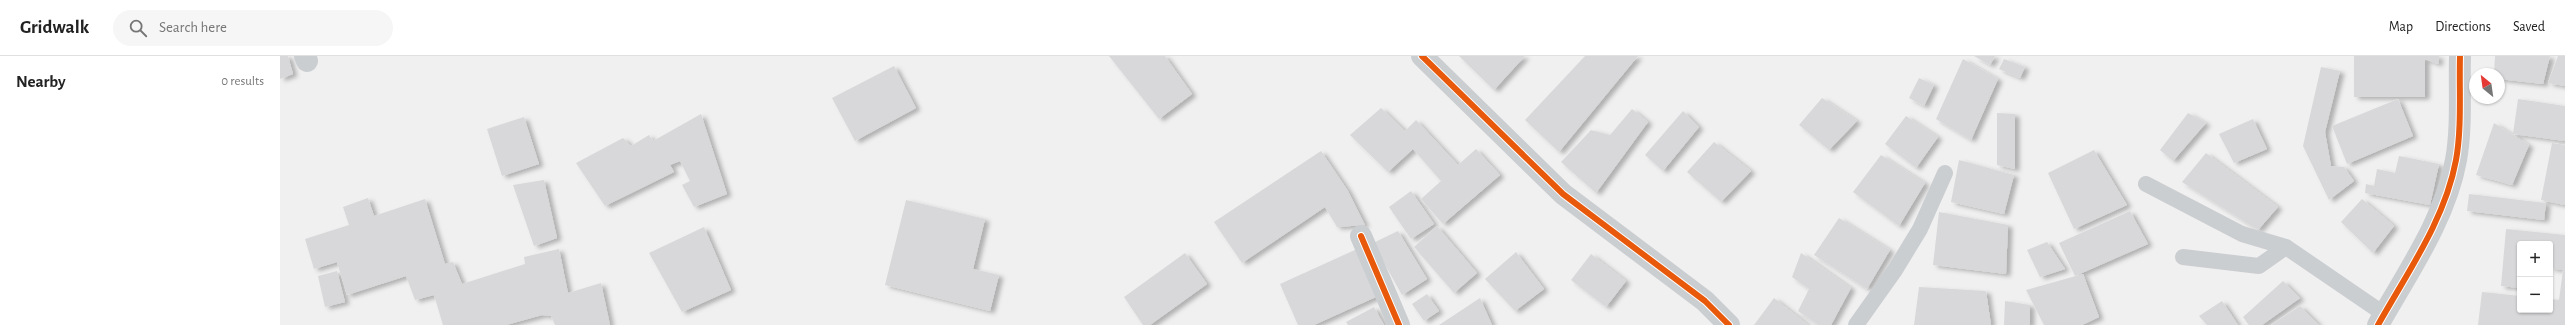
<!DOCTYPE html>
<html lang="en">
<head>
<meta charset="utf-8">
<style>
	body { margin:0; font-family:"Alegreya Sans",sans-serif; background:#f6f6f6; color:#222 }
	.controls { position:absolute; right:12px; bottom:12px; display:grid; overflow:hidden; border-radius:4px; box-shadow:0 1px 3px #0004 }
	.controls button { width:36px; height:36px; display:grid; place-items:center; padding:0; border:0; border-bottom:1px solid #e0e0e0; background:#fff; color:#222; font:20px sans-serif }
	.compass { position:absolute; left:2189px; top:12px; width:36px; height:36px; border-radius:50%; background:#fff; box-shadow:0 1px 3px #0004; rotate:331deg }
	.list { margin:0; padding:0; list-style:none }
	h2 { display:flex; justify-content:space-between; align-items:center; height:52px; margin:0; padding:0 16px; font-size:17px }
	h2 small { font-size:13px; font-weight:400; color:#767676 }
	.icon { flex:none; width:22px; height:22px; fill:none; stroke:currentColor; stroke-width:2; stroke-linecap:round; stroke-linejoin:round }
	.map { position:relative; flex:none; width:2285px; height:269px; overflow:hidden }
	header { display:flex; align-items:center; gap:24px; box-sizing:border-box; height:56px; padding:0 20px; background:#fff; border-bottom:1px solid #e0e0e0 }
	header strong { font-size:19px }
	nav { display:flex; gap:22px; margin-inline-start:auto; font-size:14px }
	.search { width:280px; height:36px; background:#f6f6f6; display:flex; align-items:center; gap:10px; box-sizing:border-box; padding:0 14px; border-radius:22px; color:#767676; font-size:15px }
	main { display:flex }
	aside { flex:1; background:#fff }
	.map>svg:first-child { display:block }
	.building { fill:#d8d8da; filter:url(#shadow) }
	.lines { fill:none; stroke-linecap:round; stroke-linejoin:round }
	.lane { stroke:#cbced1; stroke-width:16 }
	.street { stroke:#cbced1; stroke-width:22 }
	.cycleway-casing { stroke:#fff; stroke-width:8 }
	.cycleway { stroke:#e8590c; stroke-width:6 }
</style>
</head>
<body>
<header>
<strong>Gridwalk</strong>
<div class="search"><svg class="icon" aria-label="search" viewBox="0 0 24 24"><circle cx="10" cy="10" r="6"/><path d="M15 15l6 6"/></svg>Search here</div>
<nav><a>Map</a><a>Directions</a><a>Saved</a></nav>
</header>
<main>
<aside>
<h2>Nearby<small>0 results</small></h2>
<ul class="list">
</ul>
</aside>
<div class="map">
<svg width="2285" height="269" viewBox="0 0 2285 269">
	<defs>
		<filter id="shadow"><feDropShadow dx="4.5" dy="2.5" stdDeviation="2" flood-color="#0004"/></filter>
	</defs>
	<rect width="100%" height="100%" fill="#f1f0f0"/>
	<!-- building -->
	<path class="building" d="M0 0H8L13 18 0 23Z
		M829 0H885L912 38 879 63Z
		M1179 0H1245L1214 34Z
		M1305 0H1358L1279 96 1245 64Z
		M1694 0H1715L1710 9Z
		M2074 0H2159L2158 8 2145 3V41H2074Z
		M2215 0H2270L2263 28 2219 23V18H2214Z
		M2278 0H2285V30L2268 27Z
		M1683 3 1718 23 1691 84 1656 63Z
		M1724 3 1745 11 1740 22 1719 13Z
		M614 10 636 52 575 85 552 42Z
		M2041 11 2060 15 2045 76 2051 110 2064 111 2074 125 2049 144 2023 90Z
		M1639 22 1654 29 1644 50 1629 42Z
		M1542 42 1577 65 1549 94 1519 69Z
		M2118 43 2133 80 2067 108 2052 70Z
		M2238 43 2285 50V85L2233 78Z
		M1101 52 1125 75 1136 64 1178 109 1196 93 1220 119 1163 168 1141 143 1161 125 1133 93 1108 116 1070 79Z
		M1352 53 1368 66 1316 137 1281 106 1311 74 1330 79Z
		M1403 55 1419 71 1383 115 1365 99Z
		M1717 57 1735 58V113L1717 109Z
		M1908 57 1926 67 1893 105 1880 94Z
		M421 58 447 138 414 151 402 129 410 125 400 105 390 109 394 116 325 150 296 107 343 82 351 90 369 79 373 85Z
		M1626 60 1658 81 1636 112 1605 88Z
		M244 61 259 108 222 120 207 73Z
		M1973 63 1987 93 1954 107 1939 78Z
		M2214 67 2249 89 2232 129 2196 119Z
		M1434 86 1471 115 1441 146 1407 116Z
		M2272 87 2285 89V149L2261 144Z
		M1814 94 1847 149 1794 173 1768 117Z
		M1041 95 1068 135 1085 169 1057 171 1045 151 962 207 934 166Z
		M1926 97 1998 151 1978 174 1902 126Z
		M1601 99 1645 127 1619 170 1573 136Z
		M2119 100 2159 108 2150 149 2085 137 2086 128 2094 130 2097 113 2115 117Z
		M1679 104 1734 119 1724 158 1671 146Z
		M264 124 277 182 254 190 233 129Z
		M1131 135 1154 168 1131 183 1109 151Z
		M2189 138 2266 147 2264 164 2187 155Z
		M88 142 94 160 145 143 165 208 173 206 182 228 245 208 244 201 279 193 288 237 321 227 330 269H275L271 260 262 259 226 269H163L154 239 135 244 126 220 67 239 57 206 34 213 25 183 69 169 63 151Z
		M2082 143 2114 170 2093 197 2061 166Z
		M626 144 705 163 693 213 719 219 710 255 605 229Z
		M1850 155 1868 188 1795 220 1779 187Z
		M1659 156 1728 169 1726 218 1653 209Z
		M1559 162 1610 194 1587 233 1534 199Z
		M1157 170 1197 217 1174 237 1134 191Z
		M424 171 451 234 402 256 369 197Z
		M2226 173 2285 179V269H2198L2202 236 2240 240V254H2270V243L2279 244 2283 214 2270 212V188H2240V232L2221 230Z
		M1118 175 1147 223 1122 239 1093 187Z
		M1767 186 1785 213 1760 221 1747 194Z
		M1077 193 1098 240 1034 269H1018L1000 228Z
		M1236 196 1264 233 1235 255 1205 223Z
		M905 197 927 228 870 269H863L844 241Z
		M1521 197 1571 232 1551 269H1538L1518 255 1529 233 1512 221Z
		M1311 198 1346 225 1326 251 1291 224Z
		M57 215 65 246 45 251 38 220Z
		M1803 218 1819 261 1802 269H1764L1746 234Z
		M2003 225 2020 242 1982 269H1969L1963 261Z
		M1639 231 1706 235 1711 269H1634Z
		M1147 238 1159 255 1144 265 1132 248Z
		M1200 242 1212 269H1159Z
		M1494 242 1528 269H1474Z
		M1725 245 1750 249V269H1724Z
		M1942 245 1958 269H1927L1919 260Z
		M2020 250 2039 269H1991Z
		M1094 251 1104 269H1068L1066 266Z"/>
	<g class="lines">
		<!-- lane -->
		<path class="lane" d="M1866 128 1962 178 2006 191 2104 258
			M1903 201 1979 210 2006 191
			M1576 269 1615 214 1640 173 1665 117"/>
		<!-- street -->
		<path class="street" d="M25 0 27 5
			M1142 0 1283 138 1425 245 1449 269
			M1081 180 1119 269
			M2098 269C2127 217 2165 164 2176 104 2182 71 2179 34 2180 0"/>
		<defs>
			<path id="cycleway" d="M1142 0 1283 138 1425 245 1449 269
				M1081 180 1119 269
				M2098 269C2127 217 2165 164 2176 104 2182 71 2179 34 2180 0"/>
		</defs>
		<!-- cycleway casing -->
		<use href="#cycleway" class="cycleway-casing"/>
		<!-- cycleway -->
		<use href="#cycleway" class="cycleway"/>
	</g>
</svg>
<div class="controls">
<button>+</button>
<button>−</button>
</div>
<svg class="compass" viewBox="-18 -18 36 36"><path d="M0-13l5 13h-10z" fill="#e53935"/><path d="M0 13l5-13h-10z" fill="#767676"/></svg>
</div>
</main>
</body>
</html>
